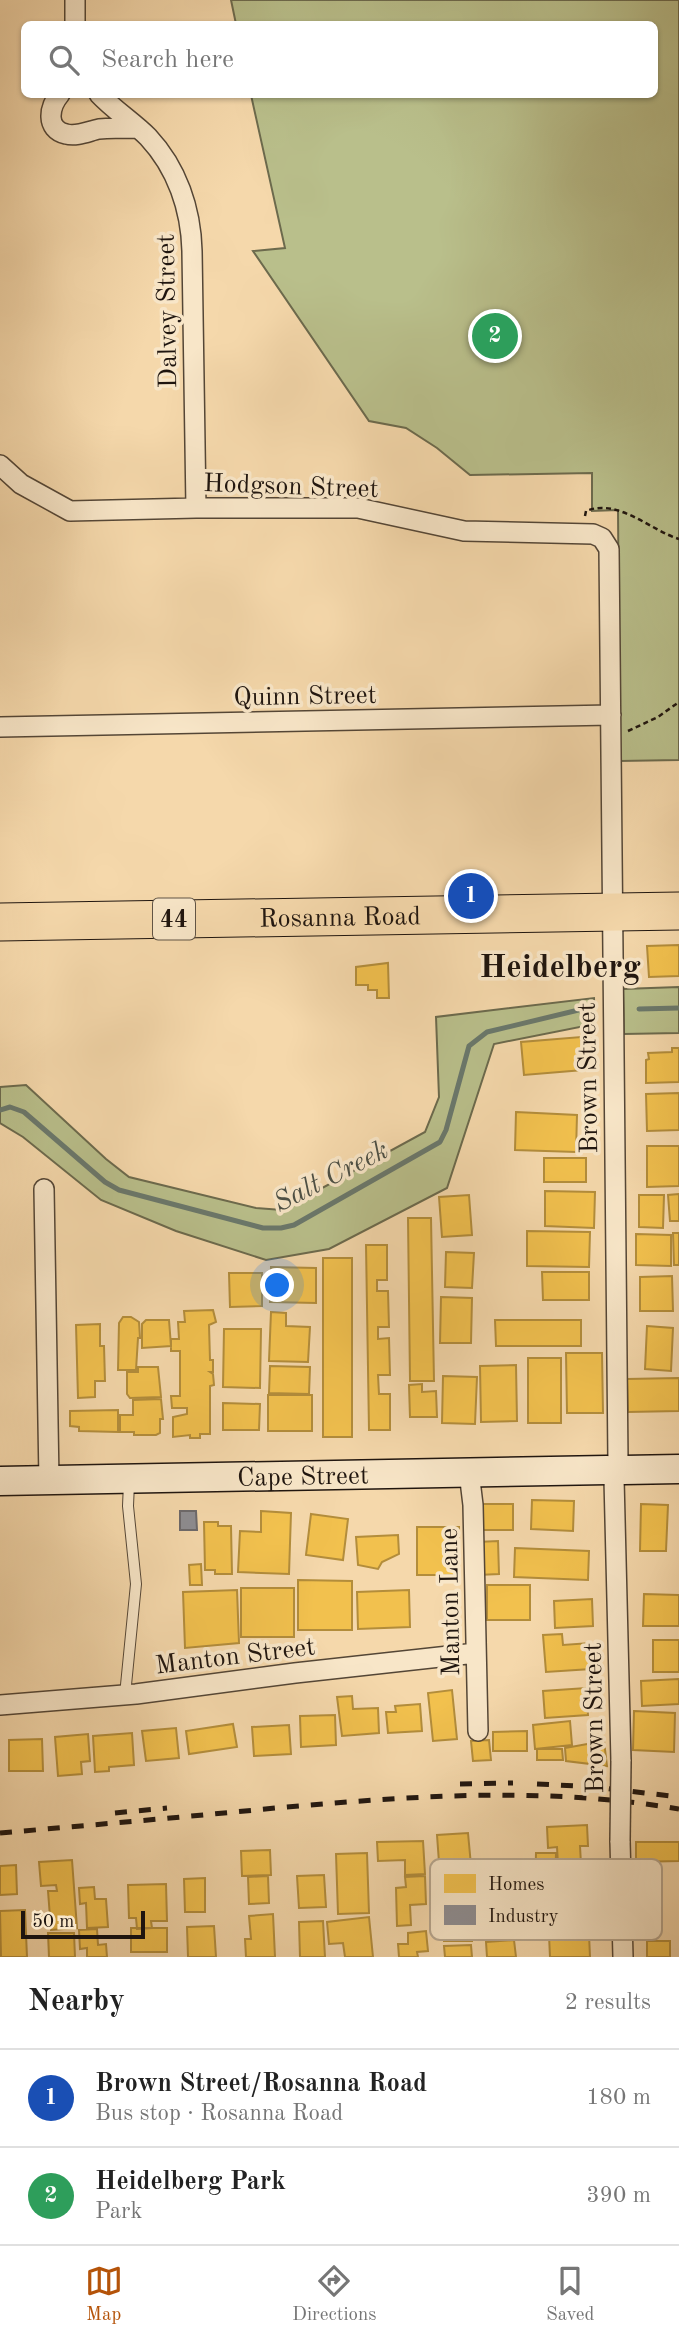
<!DOCTYPE html>
<html lang="en">
<head>
<meta charset="utf-8">
<style>
	body { margin:0; font-family:"Old Standard TT",serif; background:#f6f6f6; color:#222 }
	.scale { position:absolute; left:21px; bottom:18px; width:124px; box-sizing:border-box; padding-left:7px; border:4px solid #1f150f; border-top:0; font-size:19px; line-height:24px; white-space:nowrap; color:#1f150f; -webkit-text-stroke:5px #f8e6c8; paint-order:stroke }
	.you { position:absolute; left:278px; top:1286px; width:24px; height:24px; margin:-18px; border:5px solid #fff; border-radius:50%; background:#1a73e8; box-shadow:0 0 0 10px #1a73e833 }
	.badge { display:grid; place-items:center; width:46px; height:46px; border-radius:50%; background:#b45309; color:#fff; font-size:23px; font-weight:700 }
	.pin { position:absolute; translate:-50% -50%; border:4px solid #fff; box-shadow:0 2px 7px #0006 }
	.list { margin:0; padding:0; list-style:none }
	h2 { display:flex; justify-content:space-between; align-items:center; height:91px; margin:0; padding:0 28px; font-size:30px }
	h2 small { font-size:23px; font-weight:400; color:#767676 }
	.list li { display:grid; grid-template-columns:46px 1fr auto; gap:21px; align-items:center; box-sizing:border-box; height:98px; padding:0 28px; border-top:2px solid #e0e0e0 }
	.list b { display:block; font-size:26px; white-space:nowrap }
	.list p { margin:0; font-size:23px; white-space:nowrap; color:#767676 }
	.list em { font-size:23px; font-style:normal; color:#767676 }
	.icon { flex:none; width:38px; height:38px; fill:none; stroke:currentColor; stroke-width:2; stroke-linecap:round; stroke-linejoin:round }
	.map { position:relative; flex:none; width:679px; height:1957px; overflow:hidden }
	.search { position:absolute; background:#fff; box-shadow:0 2px 5px #0004; left:21px; right:21px; top:21px; height:77px; display:flex; align-items:center; gap:18px; box-sizing:border-box; padding:0 24px; border-radius:10px; color:#767676; font-size:26px }
	.sheet { height:287px; background:#fff }
	nav { display:flex; justify-content:space-around; align-items:center; box-sizing:border-box; height:98px; border-top:2px solid #e0e0e0; background:#fff; font-size:19px; color:#767676 }
	nav a { display:grid; justify-items:center; gap:4px }
	nav .on { color:#b45309 }
	.map>svg:first-child { display:block }
	.green { fill:#b9bf8b; stroke:#6c6a4d; stroke-width:2 }
	.homes { fill:#f2c14e; stroke:#b38d3b; stroke-width:2 }
	.industry { fill:#8d8d92; stroke:#6c696b; stroke-width:2 }
	.lines { fill:none; stroke-linecap:round; stroke-linejoin:round }
	.stream { stroke:#6a786c; stroke-width:5 }
	.lane-casing { stroke:#544636; stroke-width:12 }
	.street-casing { stroke:#544636; stroke-width:22 }
	.secondary-casing { stroke:#1f150f; stroke-width:31 }
	.highway-casing { stroke:#1f150f; stroke-width:39 }
	.path { stroke:#1f150f; stroke-width:2.5; stroke-dasharray:5 3.5; stroke-linecap:butt }
	.lane { stroke:#f8e6c8; stroke-width:10 }
	.street { stroke:#f8e6c8; stroke-width:19 }
	.secondary { stroke:#f8e6c8; stroke-width:28 }
	.highway { stroke:#f5d8ab; stroke-width:37 }
	.rail { stroke:#1f150f; stroke-width:5; stroke-dasharray:12 12; stroke-linecap:butt }
	.street-bridge-casing { stroke:#544636; stroke-width:22; stroke-linecap:butt }
	.street-bridge { stroke:#f8e6c8; stroke-width:19 }
	.labels { text-anchor:middle; stroke-width:7; stroke-linejoin:round; paint-order:stroke }
	.shield { fill:#f8e6c8; stroke:#605446; stroke-width:2 }
	.shield-label { font-size:24px; font-weight:bold; fill:#1f150f }
	.street-label { font-size:26px; fill:#1f150f; stroke:#f8e6c8 }
	.water-label { font-size:28px; font-style:italic; fill:#4b4f45; stroke:#f8e6c8 }
	.district-label { font-size:33px; font-weight:bold; fill:#1f150f; stroke:#f8e6c8 }
	.key { fill:#f8e6c8; stroke:#b7a790; stroke-width:2 }
	.key-label { font-size:19px; fill:#1f150f }
</style>
</head>
<body>
<div class="map">
<svg width="679" height="1957" viewBox="0 0 679 1957">
	<rect width="100%" height="100%" fill="#f5d8ab"/>
	<filter id="stains"><feTurbulence type="fractalNoise" baseFrequency=".00286" numOctaves="4"/><feColorMatrix values="0 0 0 0 .2 0 0 0 0 .09 0 0 0 0 .02 0 0 0 .5 -.17"/></filter>
	<radialGradient id="worn" r=".72"><stop offset=".6" stop-color="#630" stop-opacity="0"/><stop offset="1" stop-color="#630" stop-opacity=".3"/></radialGradient>
	<!-- green -->
	<path class="green" d="M231 0H679V760L620 761 618 510 592 511V473L470 475 437 448 406 428 369 421 253 251 285 248 251 95 654 94V24H236Z
		M679 987V1033L624 1034 623 989Z
		M594 998 595 1024 494 1044 447 1188 329 1249 266 1260 176 1231 101 1200 23 1137 0 1123V1087L26 1085 106 1159 129 1177 256 1208 282 1210 425 1132 439 1097 436 1017Z"/>
	<!-- homes -->
	<path class="homes" d="M679 945V976L649 977 647 946Z
		M388 963 389 998H377V990H368V985H356V967Z
		M581 1037 583 1070 524 1075 521 1042Z
		M672 1048H679V1082L646 1083V1060L649 1059 648 1053 672 1052Z
		M679 1093V1130L647 1131 646 1094Z
		M516 1112 577 1115 576 1152 515 1150Z
		M647 1146H679V1186L647 1187Z
		M544 1158H586V1182H544Z
		M545 1191 595 1192 594 1228 545 1226Z
		M679 1194V1221H670L668 1195Z
		M469 1195 472 1235 442 1237 439 1197Z
		M639 1195H664L663 1228 639 1227Z
		M408 1218H431L434 1381H410Z
		M527 1231 590 1232 589 1267 527 1266Z
		M673 1233H679V1265H674Z
		M636 1234 671 1235V1266L636 1265Z
		M366 1245H387V1280H377V1291H388L389 1327H378V1339L389 1338 390 1375H378L379 1394H390V1430H369Z
		M446 1252 474 1253 472 1288 445 1287Z
		M323 1258H352V1437H323Z
		M271 1267 316 1268V1303L270 1302Z
		M542 1272H589V1300H543Z
		M229 1273H262V1306L230 1307Z
		M672 1276 673 1311H640V1277Z
		M441 1297 472 1298 471 1343H440Z
		M213 1310 216 1322 209 1325 210 1360H213V1372H210L213 1374 214 1385 210 1386V1434H200V1438H190V1435L173 1437V1417L187 1414V1408H172L171 1396H180V1351H171V1339H179L178 1322H185L184 1311Z
		M271 1312 286 1313V1326L310 1327 308 1362 269 1361Z
		M123 1317H131L139 1322 140 1338H138L136 1370H118L119 1323Z
		M146 1320H169L171 1346 142 1348V1324Z
		M495 1320H581V1346H496Z
		M100 1324V1346H104L105 1381H95V1397L78 1398 76 1325Z
		M647 1326 673 1328 671 1371 645 1369Z
		M224 1329H261L260 1388 223 1387Z
		M566 1353H602L603 1413H567Z
		M528 1358H561V1423H528Z
		M516 1365 517 1421 481 1422 480 1366Z
		M270 1366 310 1367 309 1394 269 1393Z
		M138 1367H158L161 1397 130 1398 127 1394V1372H138Z
		M443 1376 477 1377 475 1424 442 1423Z
		M679 1378V1411L628 1412 627 1379Z
		M422 1384V1392L436 1391 437 1417H410L409 1385Z
		M268 1395H312V1431H268Z
		M161 1399 163 1419H160V1433L156 1435H134V1432H120V1415H133V1400Z
		M223 1403 260 1404 259 1430H223Z
		M118 1410V1432L79 1431V1427L70 1426V1411Z
		M532 1500 574 1501 573 1531 531 1529Z
		M480 1504H513V1530H480Z
		M641 1504 668 1505 666 1551H640Z
		M261 1511 291 1513 289 1574 238 1572 240 1531 261 1532Z
		M311 1514 348 1519 343 1560 306 1555Z
		M204 1522H218V1526H231L232 1574H215V1570H205Z
		M417 1527H459V1575H417Z
		M398 1535 399 1554 382 1562 378 1569 358 1565 356 1537Z
		M498 1541 499 1574 478 1575 477 1542Z
		M515 1548 589 1551 588 1580 514 1577Z
		M201 1564 202 1585H190L189 1565Z
		M298 1580 352 1581V1630H298Z
		M487 1585H530V1620H487Z
		M241 1588H294V1637H241Z
		M237 1590 239 1643 185 1648 183 1592Z
		M409 1590 410 1627 358 1629 357 1592Z
		M644 1594 679 1595V1626H643Z
		M592 1599 593 1626 555 1628 554 1601Z
		M562 1634 563 1645 590 1643 591 1669 546 1672 543 1635Z
		M653 1640H679V1672H653Z
		M679 1679V1704L642 1706 641 1681Z
		M586 1688 588 1715 545 1718 543 1691Z
		M452 1690 457 1739 433 1741 428 1693Z
		M352 1696 353 1709 378 1708 379 1733 342 1736 337 1697Z
		M420 1704 422 1731 388 1733 386 1712H396L395 1706Z
		M634 1711 675 1713 674 1752 633 1750Z
		M335 1715 336 1745 301 1747 300 1716Z
		M570 1721 572 1745 535 1749 533 1725Z
		M233 1724 237 1747 189 1754 186 1731Z
		M289 1725 291 1754 254 1756 252 1727Z
		M176 1728 179 1758 146 1761 142 1731Z
		M527 1731V1751H493V1732Z
		M132 1733 134 1765 109 1767V1771L95 1772 93 1736Z
		M88 1734 90 1761 81 1762 82 1774 58 1776 55 1737Z
		M42 1739 43 1771H9V1740Z
		M489 1740 491 1760 473 1761 471 1741Z
		M604 1741 607 1766 566 1761 565 1748Z
		M537 1749H562L563 1760H537Z
		M587 1825 588 1846H580L581 1864 558 1865 557 1847 548 1848 547 1827Z
		M468 1833 473 1887 441 1890 437 1835Z
		M423 1841 425 1874 405 1875V1860L378 1861 377 1842Z
		M636 1842H679V1861L636 1862Z
		M270 1850 271 1875 242 1876 241 1851Z
		M367 1853 369 1913 338 1914 336 1854Z
		M536 1853H556L555 1891H535Z
		M72 1860 77 1928 51 1930 48 1891H57L56 1885 41 1886 39 1862Z
		M16 1865 17 1894 0 1895V1866Z
		M324 1875 326 1907 299 1908 297 1876Z
		M268 1876 269 1903 249 1904 248 1877Z
		M425 1876 426 1904 410 1905 411 1925 397 1926 396 1888 406 1887 405 1877Z
		M205 1878V1912H185L184 1879Z
		M166 1884 167 1921H151L152 1928 137 1929 136 1918H129L128 1885Z
		M94 1887 95 1899H106L108 1927 87 1928 86 1903 80 1904 79 1888Z
		M445 1909H472V1941H444Z
		M25 1910 27 1957H1L0 1911Z
		M273 1914 275 1957H246L245 1939H251L249 1916Z
		M369 1917 373 1957H345L343 1943 329 1944 327 1922Z
		M323 1921 325 1957H300L299 1922Z
		M214 1926 216 1957H188L187 1927Z
		M131 1928H167V1952H131Z
		M97 1929 98 1945 106 1944 107 1957H87V1948L80 1949 79 1930Z
		M426 1931 428 1951 417 1952 418 1957H399L398 1944H408V1933Z
		M48 1933H74L75 1957H49Z
		M589 1934 590 1957H550L549 1935Z
		M514 1940 516 1957H487L486 1942Z
		M647 1941H670V1957H647Z
		M471 1945 472 1957H445L444 1946Z"/>
	<!-- industry -->
	<path class="industry" d="M180 1511H196L197 1530H180Z"/>
	<g class="lines">
		<!-- stream -->
		<path class="stream" d="M639 1009 679 1008
			M0 1110 10 1107 24 1112 105 1182 119 1190 263 1228H281L294 1225 440 1142 446 1130 469 1046 487 1032 587 1008"/>
		<defs>
			<path id="lane" d="M125 1695 136 1584 128 1506 129 1483"/>
			<path id="street" d="M75 0V24
				M60 94C49 107 45 129 66 134 77 137 89 131 99 129 112 128 125 128 138 128
				M99 94C114 110 133 122 148 137 177 168 191 209 192 251L196 508
				M0 465 21 484 70 511 196 508H358L464 531 593 534 602 538 609 549 618 1462
				M0 727 611 715
				M44 1189 49 1480
				M469 1472 473 1505 478 1731
				M614 1479 621 1761
				M0 1705 136 1694 295 1673 476 1653
				M620 1841 623 1957"/>
			<g id="secondary">
				<path d="M624 1470 679 1469"/>
				<path id="s1" d="M0 1481 607 1470"/>
			</g>
			<g id="highway">
				<path id="s2" d="M0 922 679 911"/>
			</g>
		</defs>
		<!-- lane casing -->
		<use href="#lane" class="lane-casing"/>
		<!-- street casing -->
		<use href="#street" class="street-casing"/>
		<!-- secondary casing -->
		<use href="#secondary" class="secondary-casing"/>
		<!-- highway casing -->
		<use href="#highway" class="highway-casing"/>
		<!-- path -->
		<path class="path" d="M585 516 586 511C618 498 650 530 679 539
			M628 731 658 717 679 702"/>
		<!-- lane -->
		<use href="#lane" class="lane"/>
		<!-- street -->
		<use href="#street" class="street"/>
		<!-- secondary -->
		<use href="#secondary" class="secondary"/>
		<!-- highway -->
		<use href="#highway" class="highway"/>
		<!-- rail -->
		<path class="rail" d="M460 1784 513 1783
			M537 1784 595 1787 679 1797
			M115 1813 167 1808
			M0 1833C92 1825 184 1817 276 1808 411 1796 544 1786 679 1809"/>
		<defs>
			<path id="street-bridge" d="M620 1841 621 1761"/>
		</defs>
		<!-- street-bridge casing -->
		<use href="#street-bridge" class="street-bridge-casing"/>
		<!-- street-bridge -->
		<use href="#street-bridge" class="street-bridge"/>
	</g>
	<g class="labels">
		<!-- shield labels -->
		<rect class="shield" x="153" y="898.5" width="42" height="41" rx="5"/>
		<g class="shield-label">
			<text x="174" y="927">44</text>
		</g>
		<!-- street labels -->
		<g class="street-label">
			<text transform="translate(166 311) rotate(-91)" y="9">Dalvey Street</text>
			<text transform="translate(291 485) rotate(2)" y="9">Hodgson Street</text>
			<text transform="translate(305 695) rotate(-1)" y="9">Quinn Street</text>
			<text dy="9" stroke="none"><textPath href="#s2" startOffset="340">Rosanna Road</textPath></text>
			<text transform="translate(587 1078) rotate(-91)" y="9">Brown Street</text>
			<text dy="9" stroke="none"><textPath href="#s1" startOffset="303">Cape Street</textPath></text>
			<text transform="translate(449 1602) rotate(-91)" y="9">Manton Lane</text>
			<text transform="translate(235 1655) rotate(-7)" y="9">Manton Street</text>
			<text transform="translate(593 1718) rotate(-91)" y="9">Brown Street</text>
		</g>
		<!-- water labels -->
		<g class="water-label">
			<text transform="translate(330 1175) rotate(-27)" y="10">Salt Creek</text>
		</g>
		<!-- district labels -->
		<g class="district-label">
			<text x="560" y="977">Heidelberg</text>
		</g>
	</g>
	<!-- legend -->
	<rect x="430" y="1859" width="232" height="81" rx="10" class="key"/>
	<rect x="444" y="1874" width="32" height="19" fill="#f2c14e"/>
	<rect x="444" y="1905" width="32" height="20" fill="#8d8d92"/>
	<g class="key-label">
		<text x="488" y="1890">Homes</text>
		<text x="488" y="1922">Industry</text>
	</g>
	<rect width="100%" height="100%" filter="url(#stains)"/>
	<rect width="100%" height="100%" fill="url(#worn)"/>
</svg>
<div class="scale">50 m</div>
<div class="you"></div>
<div class="pin badge" style="left:471px;top:896px;background:#1a4fb4">1</div>
<div class="pin badge" style="left:495px;top:336px;background:#2e9e5b">2</div>
<div class="search"><svg class="icon" aria-label="search" viewBox="0 0 24 24"><circle cx="10" cy="10" r="6"/><path d="M15 15l6 6"/></svg>Search here</div>
</div>
<section class="sheet">
<h2>Nearby<small>2 results</small></h2>
<ul class="list">
<li><span class="badge" style="background:#1a4fb4">1</span><div><b>Brown Street/Rosanna Road</b><p>Bus stop · Rosanna Road</p></div><em>180 m</em></li>
<li><span class="badge" style="background:#2e9e5b">2</span><div><b>Heidelberg Park</b><p>Park</p></div><em>390 m</em></li>
</ul>
</section>
<nav>
<a class="on"><svg class="icon" aria-label="map" viewBox="0 0 24 24"><path d="M3 6l6-2 6 2 6-2v14l-6 2-6-2-6 2zM9 4v14M15 6v14"/></svg>Map</a>
<a><svg class="icon" aria-label="directions" viewBox="0 0 24 24"><path d="M12 3l9 9-9 9-9-9zM9 14v-3h6M13 9l2 2-2 2"/></svg>Directions</a>
<a><svg class="icon" aria-label="saved" viewBox="0 0 24 24"><path d="M7 4h10v16l-5-4-5 4z"/></svg>Saved</a>
</nav>
</body>
</html>
